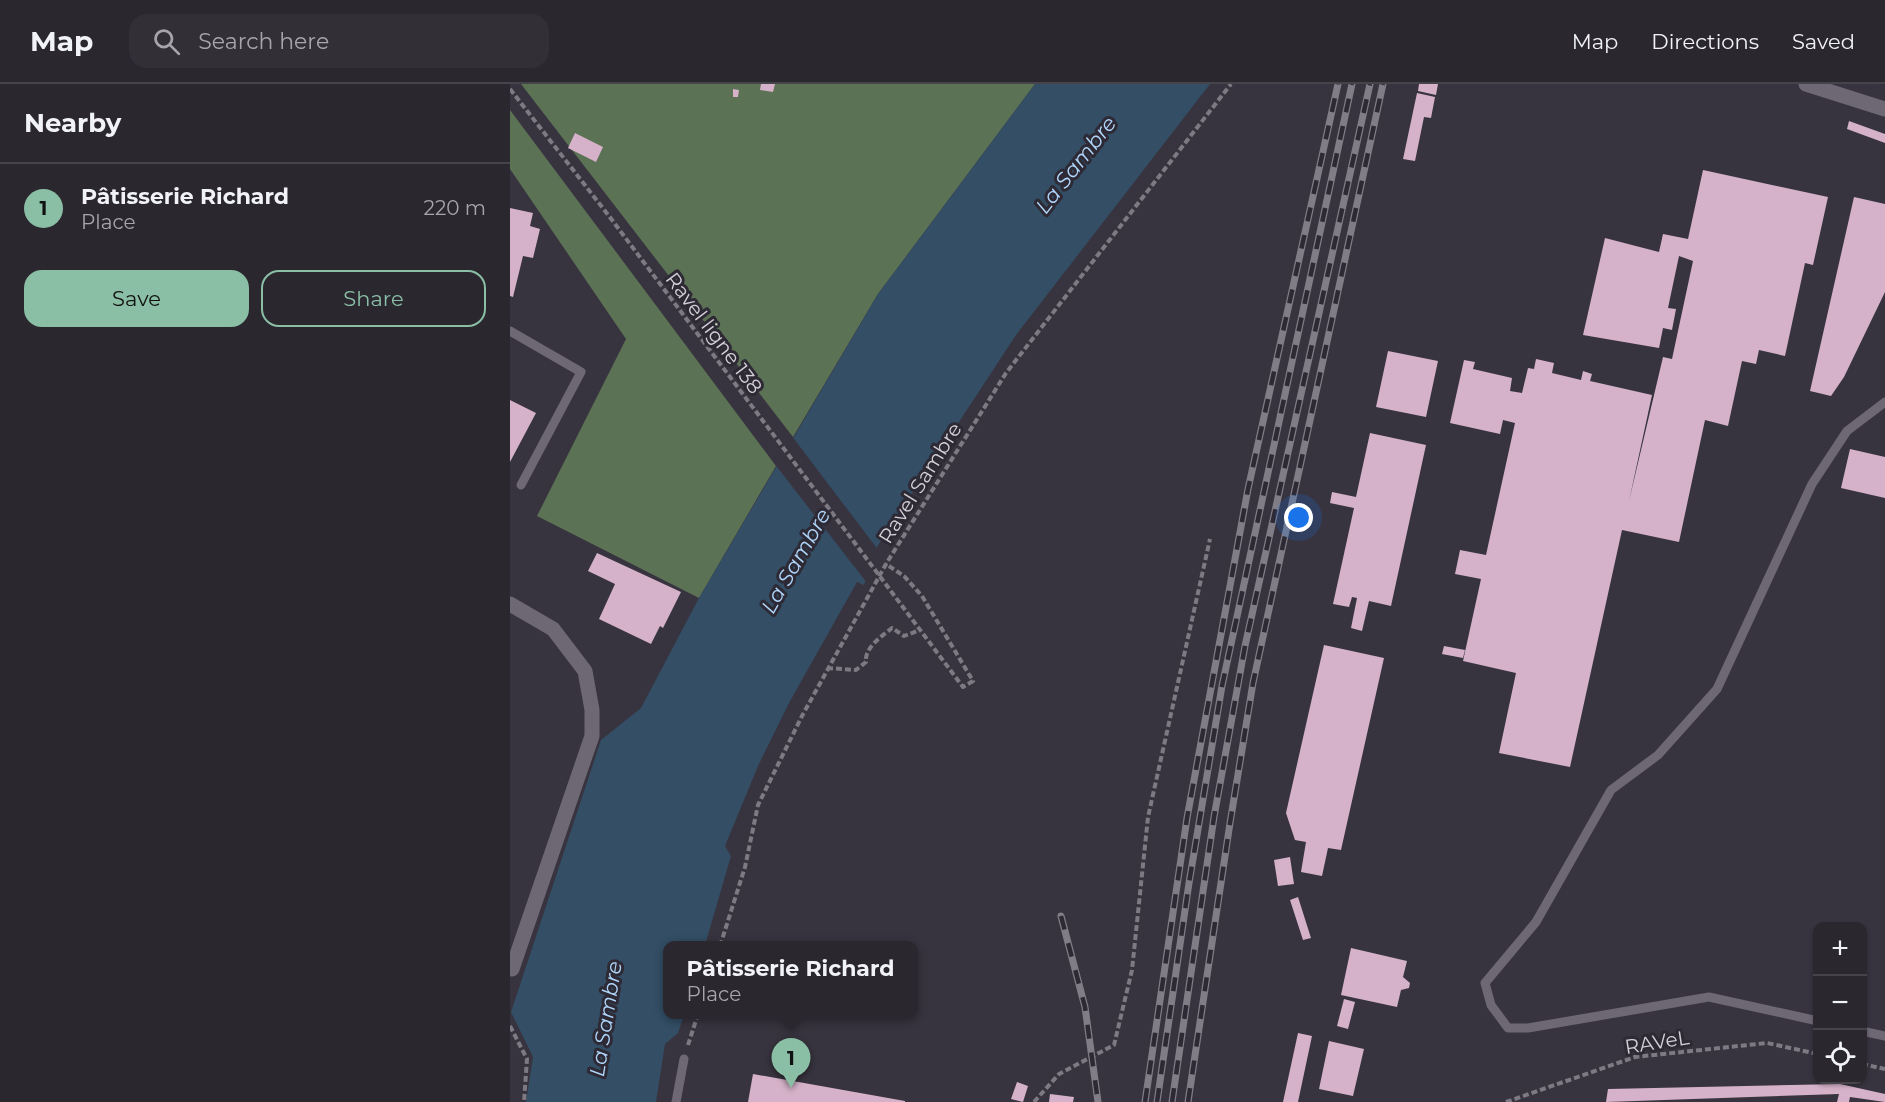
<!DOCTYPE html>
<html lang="en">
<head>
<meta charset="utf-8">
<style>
	body { margin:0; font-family:Montserrat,sans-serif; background:#322f37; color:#f1f3f6 }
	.controls { position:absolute; right:18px; bottom:18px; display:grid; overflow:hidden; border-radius:12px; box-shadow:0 2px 4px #0004 }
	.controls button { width:54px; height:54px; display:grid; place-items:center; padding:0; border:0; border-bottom:2px solid #46444b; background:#2a272f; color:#f1f3f6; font:30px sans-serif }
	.you { position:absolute; left:789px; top:434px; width:21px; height:21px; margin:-15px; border:4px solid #fff; border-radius:50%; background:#1a73e8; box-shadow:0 0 0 9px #1a73e833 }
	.badge { display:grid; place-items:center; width:39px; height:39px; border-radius:50%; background:#8abfa5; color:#111; font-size:20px; font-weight:700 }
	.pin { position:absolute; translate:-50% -50px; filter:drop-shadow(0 2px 3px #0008) }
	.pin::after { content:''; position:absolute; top:32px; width:21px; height:18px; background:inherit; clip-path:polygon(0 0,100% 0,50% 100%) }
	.popup { position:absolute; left:153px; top:857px; width:255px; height:78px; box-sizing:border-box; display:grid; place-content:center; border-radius:12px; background:#2a272f; filter:drop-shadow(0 2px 4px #0005); font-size:20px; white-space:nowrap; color:#a5a5aa }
	.popup b { font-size:22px; color:#f1f3f6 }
	.popup::after { content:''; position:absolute; left:50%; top:100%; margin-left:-12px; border:12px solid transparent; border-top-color:#2a272f }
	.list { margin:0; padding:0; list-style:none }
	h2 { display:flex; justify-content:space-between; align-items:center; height:78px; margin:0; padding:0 24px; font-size:26px }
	h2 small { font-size:20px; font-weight:400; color:#a5a5aa }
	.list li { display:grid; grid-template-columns:39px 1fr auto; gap:18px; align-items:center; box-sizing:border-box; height:90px; padding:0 24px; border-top:2px solid #46444b }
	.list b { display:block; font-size:22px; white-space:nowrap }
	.list p { margin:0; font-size:20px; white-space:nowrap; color:#a5a5aa }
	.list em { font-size:20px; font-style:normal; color:#a5a5aa }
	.actions { display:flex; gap:12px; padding:18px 24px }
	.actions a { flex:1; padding:14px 0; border:2px solid #8abfa5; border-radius:18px; text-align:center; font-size:21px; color:#8abfa5 }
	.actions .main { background:#8abfa5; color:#111 }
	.icon { flex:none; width:33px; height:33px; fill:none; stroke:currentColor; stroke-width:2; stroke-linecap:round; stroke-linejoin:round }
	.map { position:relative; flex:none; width:1375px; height:1018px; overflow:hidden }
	header { display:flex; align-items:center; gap:36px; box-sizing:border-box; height:84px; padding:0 30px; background:#2a272f; border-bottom:2px solid #46444b }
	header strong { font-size:28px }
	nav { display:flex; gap:33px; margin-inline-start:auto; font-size:21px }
	.search { width:420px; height:54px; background:#322f37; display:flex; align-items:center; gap:15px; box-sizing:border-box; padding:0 21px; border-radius:18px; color:#a5a5aa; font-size:22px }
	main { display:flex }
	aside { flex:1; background:#2a272f }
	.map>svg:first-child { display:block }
	.forest { fill:#5c7255 }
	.water { fill:#334e65 }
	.pier { fill:#38343f }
	.building { fill:#d5b2c9 }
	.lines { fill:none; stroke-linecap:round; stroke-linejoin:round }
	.path { stroke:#7e7a83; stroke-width:4; stroke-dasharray:6 3; stroke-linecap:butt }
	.service { stroke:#6e6875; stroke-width:9 }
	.minor { stroke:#6e6875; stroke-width:15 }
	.rail-casing { stroke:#817d86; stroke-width:7 }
	.rail { stroke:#2e2a35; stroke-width:4.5; stroke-dasharray:14; stroke-linecap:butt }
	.labels { text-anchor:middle; stroke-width:6; stroke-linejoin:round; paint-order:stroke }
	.street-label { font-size:20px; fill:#d3d0d7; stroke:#2e2a35 }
	.water-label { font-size:21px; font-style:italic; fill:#afd6fa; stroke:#2e2a35 }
</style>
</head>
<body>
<header>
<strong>Map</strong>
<div class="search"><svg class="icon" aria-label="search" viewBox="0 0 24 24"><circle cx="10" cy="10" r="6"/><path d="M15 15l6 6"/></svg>Search here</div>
<nav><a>Map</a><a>Directions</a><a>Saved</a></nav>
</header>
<main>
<aside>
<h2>Nearby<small></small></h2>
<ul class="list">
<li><span class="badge">1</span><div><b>Pâtisserie Richard</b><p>Place</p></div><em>220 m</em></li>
</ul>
<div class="actions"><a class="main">Save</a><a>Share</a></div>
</aside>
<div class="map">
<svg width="1375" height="1018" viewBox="0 0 1375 1018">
	<rect width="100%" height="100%" fill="#38343f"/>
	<!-- forest -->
	<path class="forest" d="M11 0H525L368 210 283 353Z
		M0 26 266 382 189 514 27 432 116 255 0 85Z"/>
	<!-- water -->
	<path class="water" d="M525 0H700L506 251 367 463 354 501 347 498 279 619 248 682 215 762 221 772 195 861 158 862V930L174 931 168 949 155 960 146 1018H16L23 973 1 928 91 656 131 624 189 514 368 210Z"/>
	<!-- pier -->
	<path class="pier" d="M281 351 369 467 357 499 264 379Z"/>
	<!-- building -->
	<path class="building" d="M251 0H265L263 8 250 6Z
		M909 0H928L926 11 908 7Z
		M223 5 229 6 228 13H223Z
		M907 9 925 13 921 34 914 33 905 77 893 75Z
		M1339 37 1375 50V59L1337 45Z
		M65 49 93 63 86 78 58 64Z
		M1193 86 1318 113 1303 181 1295 179 1275 272 1249 266 1246 280 1232 277 1218 342 1195 336 1169 458 1112 446 1060 683 989 669 1006 589 953 577 971 495 945 490 950 466 976 471 1005 339 993 336 990 350 940 339 954 276 965 278 963 285 1002 294 1000 307 1012 309 1018 284 1024 285 1026 275 1044 279 1042 289 1071 296 1073 287 1082 290 1080 297 1142 311 1119 417 1153 273 1162 275 1183 177 1169 172 1158 224 1166 225 1162 246 1153 244 1149 264 1073 251 1095 154 1149 168 1153 150 1178 155Z
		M1344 113 1375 120V208L1334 293 1321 312 1300 307Z
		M0 124 23 129 20 142 30 145 23 174 13 172 3 213 0 212Z
		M878 267 928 277 916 333 866 323Z
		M0 316 26 329 0 378Z
		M860 349 916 361 881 522 859 517 852 547 841 544 847 514 842 513 839 523 823 520 844 424 820 419 822 408 846 413Z
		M1340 365 1375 373V414L1331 404Z
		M87 469 171 508 153 544 150 542 141 560 89 535 105 500 78 487Z
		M814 561 874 574 831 766 818 764 812 792 791 788 796 758 785 756 776 729Z
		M934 562 955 566 953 574 932 570Z
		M780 773 784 800 768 802 764 776Z
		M788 813 801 854 793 856 780 816Z
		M841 864 897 877 893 893 900 899 899 904 891 906 887 923 831 911Z
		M834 915 845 918 838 945 827 942Z
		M788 949 802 952 788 1018H773Z
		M819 957 854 965 843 1012 809 1005Z
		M243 990 395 1017V1018H238Z
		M507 998 518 1002 513 1018 501 1015Z
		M1330 1000 1375 1010V1018L1340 1013 1339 1018H1327L1329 1010 1096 1018 1098 1005Z
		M540 1010 564 1013 563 1018H539Z"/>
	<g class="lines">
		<!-- path -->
		<path class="path" d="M0 5 99 132 453 603 463 597 412 512 394 492 376 480
			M317 584 346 586 356 578C354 564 372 552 382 544L394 552 410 546
			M210 862 235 783 248 721 292 632 376 480 496 289 721 0
			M0 942 17 975 14 1018
			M178 961 188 930
			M1352 980 1375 985
			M524 1018 549 990 604 961 622 886 638 733 700 455
			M996 1018 1125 973 1257 959 1308 970"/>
		<!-- service -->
		<path class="service" d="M0 247 71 288 11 401
			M1308 937 1199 913 1018 944H998L981 921 975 899 1026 838 1101 706 1148 671 1207 605 1302 400 1337 347 1375 318
			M1352 947 1375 952
			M166 1018 174 975"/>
		<!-- minor -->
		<path class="minor" d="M1296 0 1375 25
			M0 520 43 545 75 587 82 626V652L2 885"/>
		<defs>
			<path id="rail" d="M551 832 575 923 588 1018
				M635 1018 677 734 738 405 828 0
				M647 1018 679 799 712 602 842 0
				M662 1018 704 733 735 562 860 0
				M678 1018 720 739 743 599 873 0"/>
		</defs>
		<!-- rail casing -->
		<use href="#rail" class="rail-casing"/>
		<!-- rail -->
		<use href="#rail" class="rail"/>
	</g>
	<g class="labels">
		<!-- street labels -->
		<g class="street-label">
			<text transform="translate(204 249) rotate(53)" y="7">Ravel ligne 138</text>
			<text transform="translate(410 399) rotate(-58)" y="7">Ravel Sambre</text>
			<text transform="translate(1147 958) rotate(-9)" y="7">RAVeL</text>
		</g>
		<!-- water labels -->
		<g class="water-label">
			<text transform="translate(566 81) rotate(-52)" y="7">La Sambre</text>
			<text transform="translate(286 477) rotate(-60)" y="7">La Sambre</text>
			<text transform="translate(96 935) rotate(-81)" y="7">La Sambre</text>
		</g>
	</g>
</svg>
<div class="controls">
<button>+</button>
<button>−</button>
<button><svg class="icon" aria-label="locate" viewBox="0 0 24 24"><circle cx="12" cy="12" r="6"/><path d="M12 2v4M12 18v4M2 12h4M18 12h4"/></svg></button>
</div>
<div class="you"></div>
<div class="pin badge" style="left:281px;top:1004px">1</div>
<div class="popup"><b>Pâtisserie Richard</b>Place</div>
</div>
</main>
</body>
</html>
